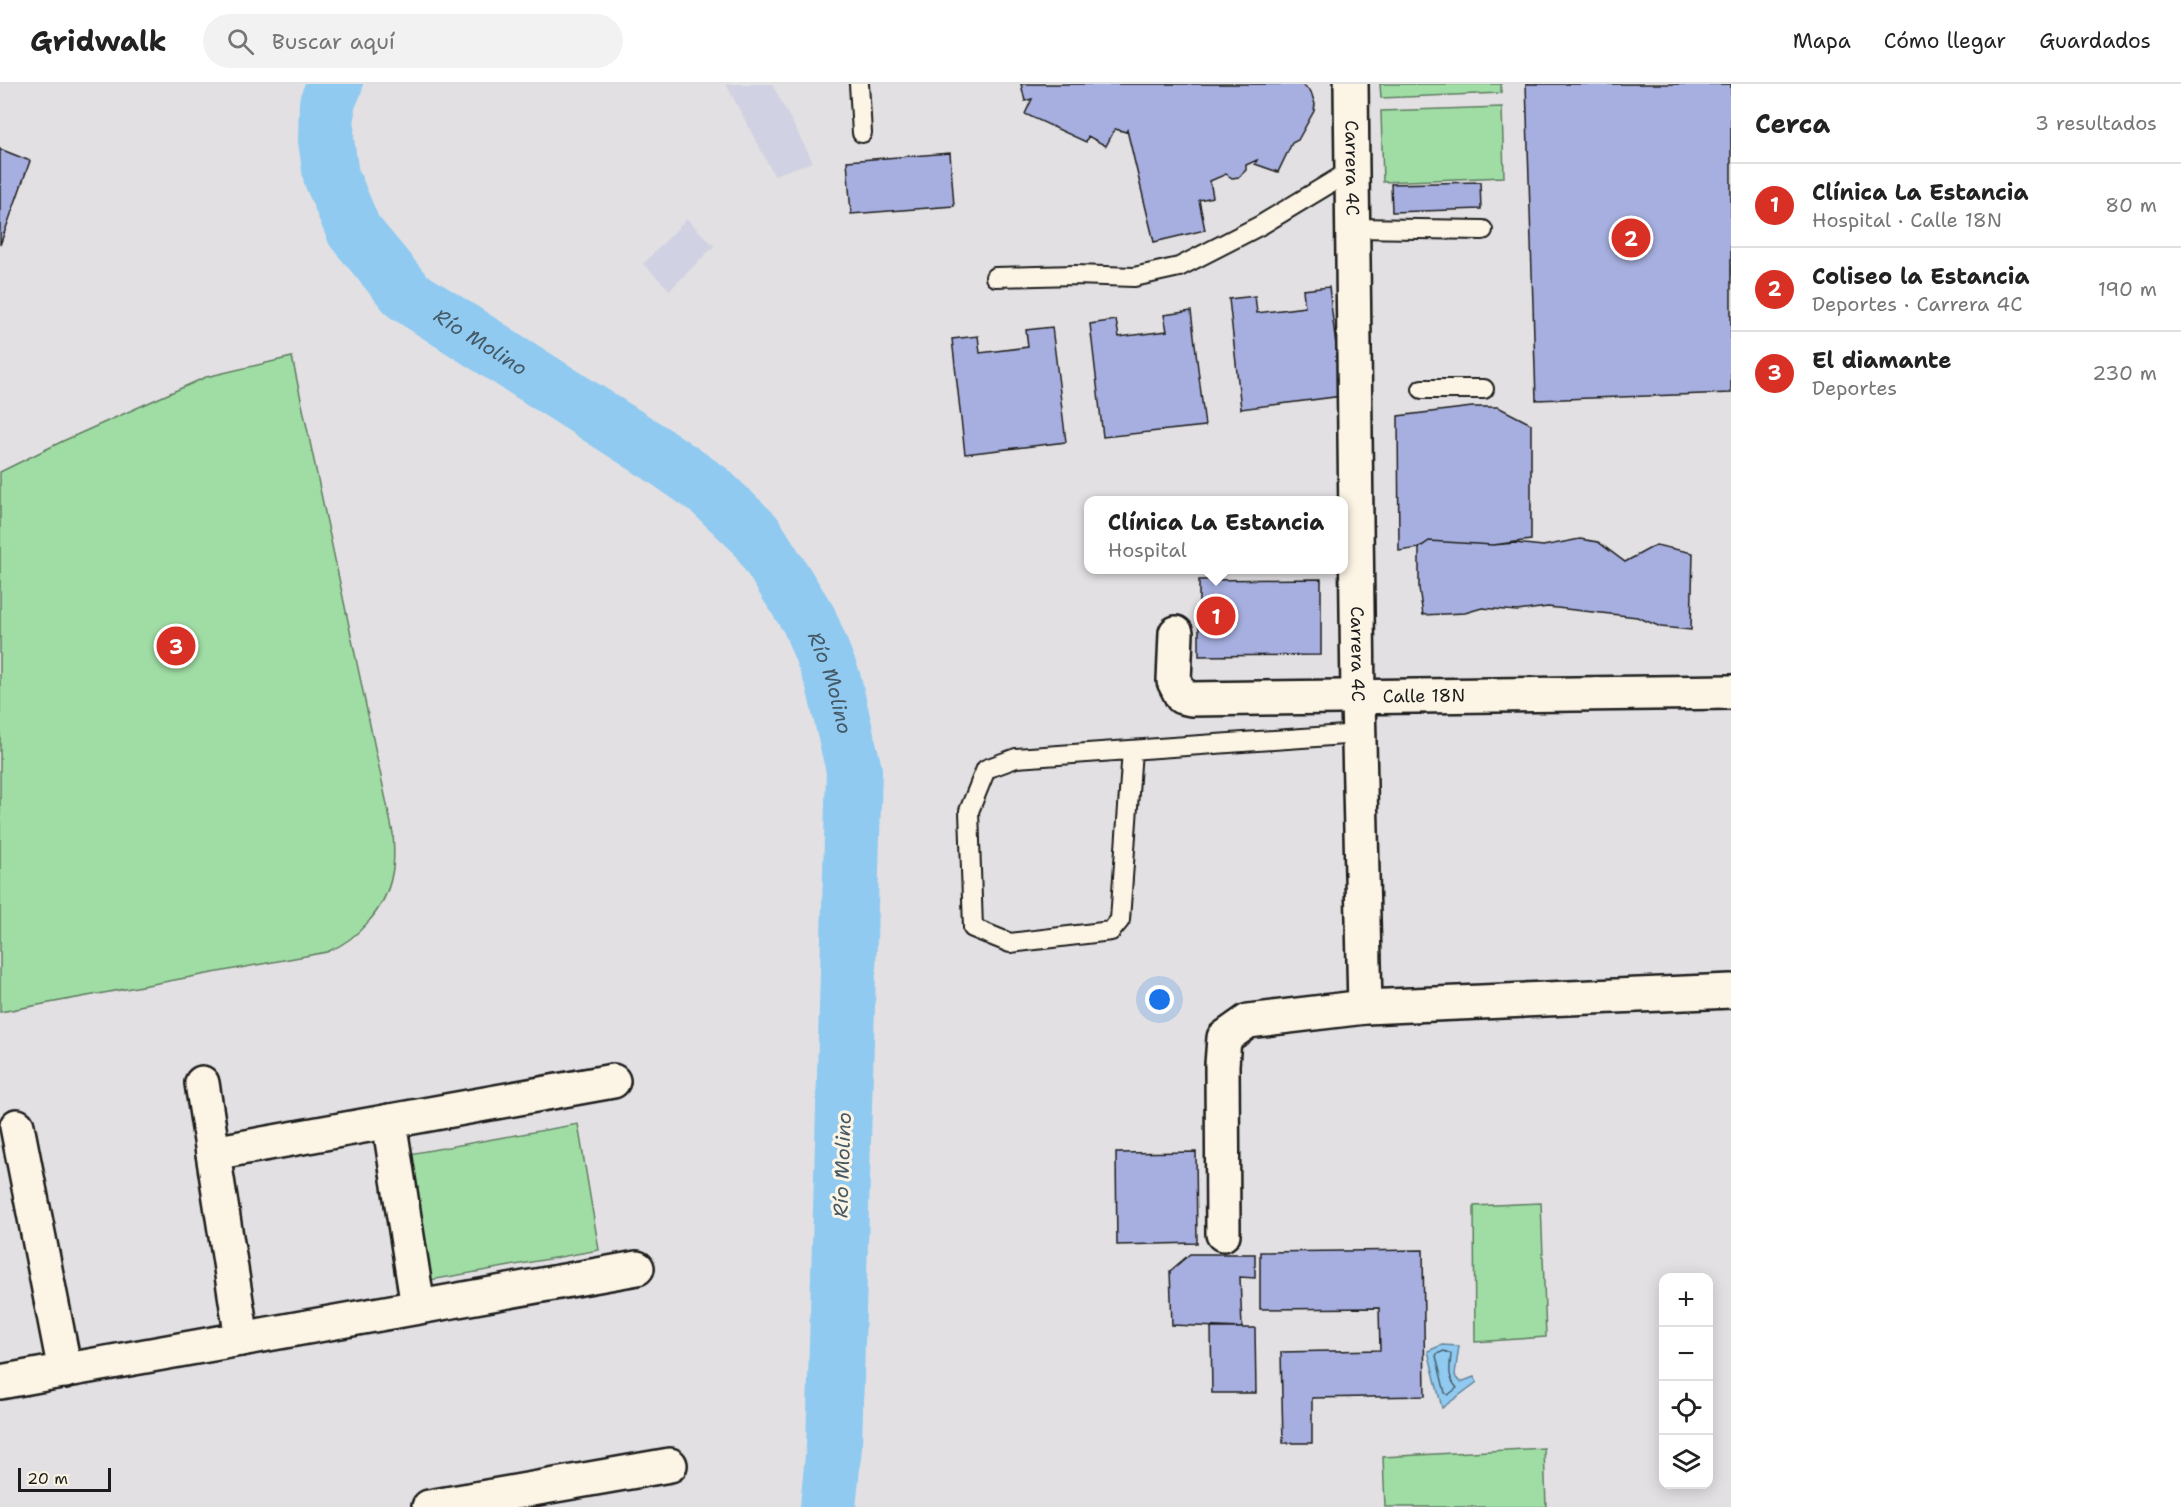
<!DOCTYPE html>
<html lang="es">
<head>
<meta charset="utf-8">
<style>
	body { margin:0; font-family:"Shantell Sans",sans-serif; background:#f2f2f2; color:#222 }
	.controls { position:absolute; right:18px; bottom:18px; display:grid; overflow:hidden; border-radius:12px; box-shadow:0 3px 15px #0003 }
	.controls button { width:54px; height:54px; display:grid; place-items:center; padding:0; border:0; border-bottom:2px solid #e0e0e0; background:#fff; color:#222; font:30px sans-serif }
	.scale { position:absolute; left:18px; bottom:15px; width:93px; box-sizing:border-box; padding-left:6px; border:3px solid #1c1c1c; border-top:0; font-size:16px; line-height:21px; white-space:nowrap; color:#1c1c1c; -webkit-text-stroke:4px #fcf5e5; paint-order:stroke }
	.you { position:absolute; left:1160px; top:916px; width:21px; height:21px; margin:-15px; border:4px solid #fff; border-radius:50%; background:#1a73e8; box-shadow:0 0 0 9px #1a73e833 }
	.badge { display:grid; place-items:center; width:39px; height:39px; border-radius:50%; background:#d93025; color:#fff; font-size:20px; font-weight:700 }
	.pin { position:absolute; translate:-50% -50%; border:3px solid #fff; box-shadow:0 2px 6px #0006 }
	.popup { position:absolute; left:1084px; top:412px; width:264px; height:78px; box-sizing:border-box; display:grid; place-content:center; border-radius:12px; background:#fff; filter:drop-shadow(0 2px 4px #0005); font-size:20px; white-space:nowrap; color:#767676 }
	.popup b { font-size:22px; color:#222 }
	.popup::after { content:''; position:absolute; left:50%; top:100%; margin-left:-12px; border:12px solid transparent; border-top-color:#fff }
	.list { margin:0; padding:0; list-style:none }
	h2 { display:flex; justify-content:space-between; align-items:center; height:78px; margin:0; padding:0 24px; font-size:26px }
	h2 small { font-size:20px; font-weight:400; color:#767676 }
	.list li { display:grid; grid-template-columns:39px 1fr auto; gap:18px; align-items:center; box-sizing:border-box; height:84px; padding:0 24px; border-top:2px solid #e0e0e0 }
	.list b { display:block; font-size:22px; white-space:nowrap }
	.list p { margin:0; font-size:20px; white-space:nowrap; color:#767676 }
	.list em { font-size:20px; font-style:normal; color:#767676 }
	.icon { flex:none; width:33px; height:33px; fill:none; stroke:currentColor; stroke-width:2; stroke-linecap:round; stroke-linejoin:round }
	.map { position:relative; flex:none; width:1731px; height:1423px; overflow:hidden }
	header { display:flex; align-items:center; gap:36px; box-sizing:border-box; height:84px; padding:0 30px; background:#fff; border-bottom:2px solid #e0e0e0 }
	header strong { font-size:28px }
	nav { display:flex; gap:33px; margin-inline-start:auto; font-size:21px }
	.search { width:420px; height:54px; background:#f2f2f2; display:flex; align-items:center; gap:15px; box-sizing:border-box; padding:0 21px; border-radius:33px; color:#767676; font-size:22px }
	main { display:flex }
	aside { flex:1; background:#fff }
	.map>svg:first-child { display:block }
	.built { fill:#d0d1e2 }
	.green { fill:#a0dda5; stroke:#5e7c60; stroke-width:1.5 }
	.water { fill:#90caf0; stroke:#62849b; stroke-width:1.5 }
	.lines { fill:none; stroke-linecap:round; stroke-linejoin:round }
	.shore { stroke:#4a6271; stroke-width:1.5 }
	.river { stroke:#90caf0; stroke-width:56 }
	.building { fill:#a6afdf; stroke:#1c1c1c; stroke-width:1.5 }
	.service-casing { stroke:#1c1c1c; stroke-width:22 }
	.minor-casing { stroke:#1c1c1c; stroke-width:38 }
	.service { stroke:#fcf5e5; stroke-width:18 }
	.minor { stroke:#fcf5e5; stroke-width:33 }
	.labels { text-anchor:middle; stroke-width:6; stroke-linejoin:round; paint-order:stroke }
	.street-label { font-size:18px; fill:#1c1c1c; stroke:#fcf5e5 }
	.water-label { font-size:20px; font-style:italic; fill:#455966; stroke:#fcf5e5 }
</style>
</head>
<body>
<header>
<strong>Gridwalk</strong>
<div class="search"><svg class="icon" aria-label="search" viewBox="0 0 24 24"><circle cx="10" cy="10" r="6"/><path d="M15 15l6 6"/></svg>Buscar aquí</div>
<nav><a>Mapa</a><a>Cómo llegar</a><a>Guardados</a></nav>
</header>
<main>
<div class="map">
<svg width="1731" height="1423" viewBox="0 0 1731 1423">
	<rect width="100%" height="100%" fill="#e2e0e3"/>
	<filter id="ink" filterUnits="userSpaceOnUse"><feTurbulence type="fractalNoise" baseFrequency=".0167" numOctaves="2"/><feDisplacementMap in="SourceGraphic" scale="12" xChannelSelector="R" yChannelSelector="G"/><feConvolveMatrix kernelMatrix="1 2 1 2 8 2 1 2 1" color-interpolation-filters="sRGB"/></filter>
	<g filter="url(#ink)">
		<!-- built -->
		<path class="built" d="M726 0H772L813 78 774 91Z
			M687 135 714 162 670 206 643 180Z"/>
		<!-- green -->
		<path class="green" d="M1380 0H1501V9L1381 14Z
			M1502 23 1504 93 1383 98 1381 27Z
			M292 273 393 749C394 763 395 777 392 790 386 825 357 856 327 868L0 928V388L63 357 206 293Z
			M578 1040 599 1166 431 1196 409 1070Z
			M1541 1119 1546 1253 1475 1258 1474 1122Z
			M1544 1364 1546 1423H1385L1383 1373Z"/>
		<!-- water -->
		<path class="water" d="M1442 1261 1459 1262 1455 1290 1456 1294 1461 1298 1474 1293 1477 1298 1442 1324 1428 1267Z"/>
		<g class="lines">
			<!-- shore -->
			<path class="shore" d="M1444 1267 1451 1270C1450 1284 1447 1293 1457 1304L1448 1311 1445 1309 1436 1272 1437 1270Z"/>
			<!-- river -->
			<path class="river" id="s1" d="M335 0 327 19 326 56 331 92 354 147 407 211 660 372 709 406 755 450 809 536 833 596 854 686 834 1362 828 1423"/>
		</g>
		<!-- building -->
		<path class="building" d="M1021 0H1301L1311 8 1315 20 1314 27 1298 56 1292 59 1278 88 1255 80 1257 76 1246 81V86L1239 93 1232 94 1226 90 1210 97 1213 113 1199 116 1205 146 1154 158 1127 46 1126 48 1115 45 1106 62 1088 52 1086 58 1025 30 1032 15 1025 17Z
			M1526 0H1731V309L1536 316Z
			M0 65 30 77 0 161Z
			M950 69 954 122 851 130 847 77Z
			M1480 98 1481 125 1392 128 1391 100Z
			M1329 203 1342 312 1241 325 1229 215 1255 212 1257 229 1305 223 1303 206Z
			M1191 227 1205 342 1103 353 1090 240 1116 236 1119 253 1167 247 1164 231Z
			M1052 243 1066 358 965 370 952 255 978 252 980 269 1028 263 1026 246Z
			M1472 323H1498L1531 340V456L1493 461 1429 457 1419 464 1399 467 1398 332Z
			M1580 455 1598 458 1625 478 1656 461 1693 469 1691 546 1661 543 1637 533 1548 523 1517 527 1482 524 1465 529 1423 531 1419 504V464L1429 457 1493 461 1515 459 1543 462Z
			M1321 495V571L1199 572V496Z
			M1196 1068 1197 1159 1117 1161 1116 1069Z
			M1423 1166 1425 1312 1312 1314V1359H1283L1281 1268 1380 1266 1379 1224 1260 1225V1168Z
			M1190 1170H1255V1194L1240 1193 1242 1244 1172 1241 1170 1187Z
			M1211 1244H1255L1256 1309H1212Z"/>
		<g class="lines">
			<defs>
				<path id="service" d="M859 0 862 49
					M1354 144 1483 146
					M995 193 1075 191 1134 193 1179 183 1261 141 1352 86
					M1422 305H1484
					M1132 666 1120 836 1111 847 1010 859 973 844 969 727 986 685 1016 674 1359 650"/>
				<g id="minor">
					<path id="s2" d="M1351 0 1358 614 1365 923"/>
					<path id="s3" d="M1176 549 1174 597 1182 613 1191 615 1731 608"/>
					<path d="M202 999 242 1255"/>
					<path d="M389 1037 418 1223"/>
					<path d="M17 1042 65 1287"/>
					<path d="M213 1069 613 997"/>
					<path d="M1223 1150 1222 981 1224 954 1248 937 1365 923 1731 907"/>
					<path d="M0 1298 637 1184"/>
					<path d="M429 1423 670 1381"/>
				</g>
			</defs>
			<!-- service casing -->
			<use href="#service" class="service-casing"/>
			<!-- minor casing -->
			<use href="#minor" class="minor-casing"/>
			<!-- service -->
			<use href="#service" class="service"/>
			<!-- minor -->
			<use href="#minor" class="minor"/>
		</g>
	</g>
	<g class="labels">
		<!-- street labels -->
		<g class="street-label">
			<text dy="6" stroke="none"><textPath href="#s2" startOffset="84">Carrera 4C</textPath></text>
			<text dy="6" stroke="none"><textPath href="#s2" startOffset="570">Carrera 4C</textPath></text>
			<text dy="6" stroke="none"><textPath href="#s3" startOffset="308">Calle 18N</textPath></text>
		</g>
		<!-- water labels -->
		<g class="water-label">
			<text dy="7" stroke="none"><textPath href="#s1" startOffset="324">Río Molino</textPath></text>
			<text dy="7" stroke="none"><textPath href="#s1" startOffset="828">Río Molino</textPath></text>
			<text transform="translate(842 1081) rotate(-88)" y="7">Río Molino</text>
		</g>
	</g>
</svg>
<div class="controls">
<button>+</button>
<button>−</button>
<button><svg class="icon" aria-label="locate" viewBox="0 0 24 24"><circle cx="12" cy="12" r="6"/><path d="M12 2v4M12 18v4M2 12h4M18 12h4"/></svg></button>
<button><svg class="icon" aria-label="layers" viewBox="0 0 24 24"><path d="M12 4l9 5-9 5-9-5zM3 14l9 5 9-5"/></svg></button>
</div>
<div class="scale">20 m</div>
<div class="you"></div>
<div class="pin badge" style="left:1216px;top:532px">1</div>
<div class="popup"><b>Clínica La Estancia</b>Hospital</div>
<div class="pin badge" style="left:1631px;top:154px">2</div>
<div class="pin badge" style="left:176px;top:562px">3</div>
</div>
<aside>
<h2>Cerca<small>3 resultados</small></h2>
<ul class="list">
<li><span class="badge">1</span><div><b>Clínica La Estancia</b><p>Hospital · Calle 18N</p></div><em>80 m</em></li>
<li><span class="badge">2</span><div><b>Coliseo la Estancia</b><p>Deportes · Carrera 4C</p></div><em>190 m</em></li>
<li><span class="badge">3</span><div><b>El diamante</b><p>Deportes</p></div><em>230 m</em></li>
</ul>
</aside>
</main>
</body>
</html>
